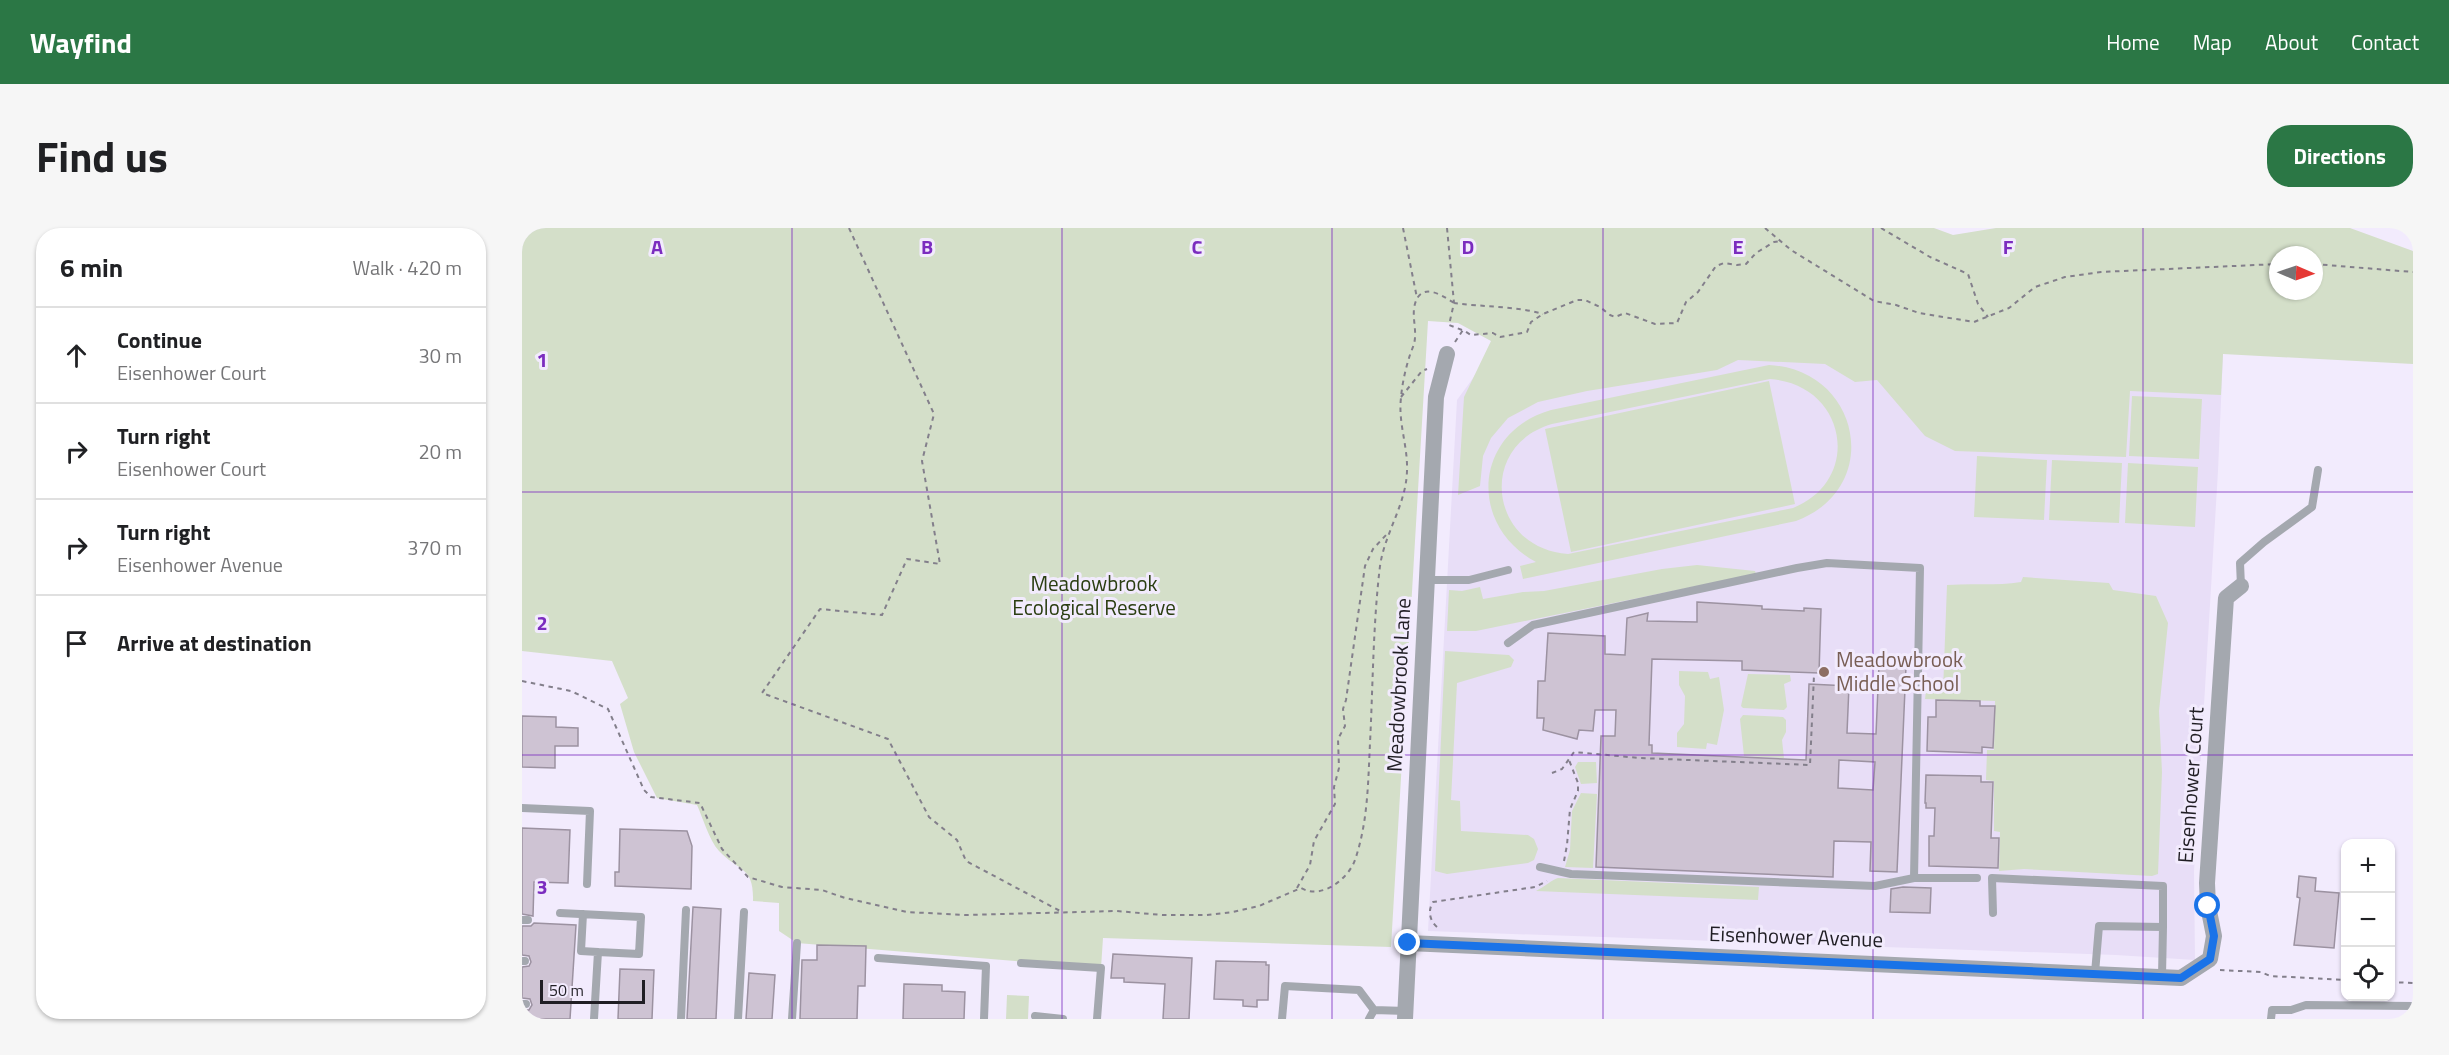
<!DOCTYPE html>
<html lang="en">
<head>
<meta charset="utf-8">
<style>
	body { margin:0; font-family:"Titillium Web",sans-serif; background:#f6f6f6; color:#202124 }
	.controls { position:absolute; right:18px; bottom:18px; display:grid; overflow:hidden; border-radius:12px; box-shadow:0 2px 4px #0004 }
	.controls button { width:54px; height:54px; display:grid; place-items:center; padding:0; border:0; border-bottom:2px solid #e0e0e0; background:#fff; color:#202124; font:30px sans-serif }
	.compass { position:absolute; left:1747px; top:18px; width:54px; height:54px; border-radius:50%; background:#fff; box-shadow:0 2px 4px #0004; rotate:92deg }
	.scale { position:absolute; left:18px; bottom:15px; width:105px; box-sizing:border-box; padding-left:6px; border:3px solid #201e24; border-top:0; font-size:16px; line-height:21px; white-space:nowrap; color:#201e24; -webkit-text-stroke:4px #f2ebfd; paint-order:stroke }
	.stop { position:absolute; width:18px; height:18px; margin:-14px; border:4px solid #1a73e8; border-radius:50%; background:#fff }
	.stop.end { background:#1a73e8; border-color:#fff; box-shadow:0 2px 6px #0008 }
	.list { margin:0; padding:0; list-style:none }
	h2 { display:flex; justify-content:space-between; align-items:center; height:78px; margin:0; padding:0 24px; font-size:26px }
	h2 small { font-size:20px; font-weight:400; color:#757577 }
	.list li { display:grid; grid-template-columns:39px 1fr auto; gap:18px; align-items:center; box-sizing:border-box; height:96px; padding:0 24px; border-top:2px solid #e0e0e0 }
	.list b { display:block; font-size:22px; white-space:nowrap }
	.list p { margin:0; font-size:20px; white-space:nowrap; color:#757577 }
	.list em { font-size:20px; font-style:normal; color:#757577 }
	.icon { flex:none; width:33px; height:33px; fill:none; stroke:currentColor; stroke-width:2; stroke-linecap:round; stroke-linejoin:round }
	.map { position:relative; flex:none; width:1891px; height:791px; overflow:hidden; border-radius:24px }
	header { display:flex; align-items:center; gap:36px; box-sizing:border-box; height:84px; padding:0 30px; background:#2b7745; color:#fff }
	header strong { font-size:28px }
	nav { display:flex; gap:33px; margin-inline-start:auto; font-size:21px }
	.intro { display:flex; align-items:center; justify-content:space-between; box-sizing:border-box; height:144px; padding:0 36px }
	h1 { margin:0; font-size:42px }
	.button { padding:15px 27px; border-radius:24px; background:#2b7745; color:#fff; font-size:21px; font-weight:700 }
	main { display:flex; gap:36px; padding:0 36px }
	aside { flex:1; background:#fff; border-radius:24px; box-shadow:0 2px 4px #0004 }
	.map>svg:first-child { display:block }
	.built { fill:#e8def7 }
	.green { fill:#d4dfc9; fill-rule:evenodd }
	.building { fill:#cec3d3; stroke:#9c92a1; stroke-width:1.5; fill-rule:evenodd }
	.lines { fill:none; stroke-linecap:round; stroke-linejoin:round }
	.path { stroke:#837f8b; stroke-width:2; stroke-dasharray:4.5 4.5; stroke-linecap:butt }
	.lane { stroke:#a4a8af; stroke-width:8 }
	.street { stroke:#a4a8af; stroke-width:16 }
	.route { stroke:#1a73e8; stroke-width:8 }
	.grid { fill:none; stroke:#7b2cbf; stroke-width:1.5; stroke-opacity:0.55 }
	.education-dot { fill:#8d6e63; stroke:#f2ebfd; stroke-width:2 }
	.labels { text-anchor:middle; stroke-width:6; stroke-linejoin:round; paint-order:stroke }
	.park-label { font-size:21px; fill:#2b3e12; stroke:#f2ebfd }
	.education-label { font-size:21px; fill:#785e54; stroke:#f2ebfd; text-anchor:start }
	.street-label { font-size:21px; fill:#201e24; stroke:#f2ebfd }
	.grid-label { font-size:20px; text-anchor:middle; font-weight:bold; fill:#7b2cbf; stroke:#f2ebfd; stroke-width:6; stroke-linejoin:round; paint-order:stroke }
</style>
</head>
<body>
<header>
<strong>Wayfind</strong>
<nav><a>Home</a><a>Map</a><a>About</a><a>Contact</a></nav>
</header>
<div class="intro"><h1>Find us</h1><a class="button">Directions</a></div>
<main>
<aside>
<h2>6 min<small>Walk · 420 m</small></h2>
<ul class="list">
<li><svg class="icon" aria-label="ahead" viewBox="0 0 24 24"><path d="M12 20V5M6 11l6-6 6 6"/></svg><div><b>Continue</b><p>Eisenhower Court</p></div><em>30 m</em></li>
<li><svg class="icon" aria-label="right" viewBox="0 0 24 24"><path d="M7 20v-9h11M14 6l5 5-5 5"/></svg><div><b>Turn right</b><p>Eisenhower Court</p></div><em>20 m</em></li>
<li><svg class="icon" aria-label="right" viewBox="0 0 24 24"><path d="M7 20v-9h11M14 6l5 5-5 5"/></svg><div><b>Turn right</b><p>Eisenhower Avenue</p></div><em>370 m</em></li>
<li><svg class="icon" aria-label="arrive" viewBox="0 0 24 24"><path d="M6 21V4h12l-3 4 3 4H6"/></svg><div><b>Arrive at destination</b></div></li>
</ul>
</aside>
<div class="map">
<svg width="1891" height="791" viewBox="0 0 1891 791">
	<rect width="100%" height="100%" fill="#f2ebfd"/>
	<!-- built -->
	<path class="built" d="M970 112 1701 126 1696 243 1672 644 1673 732 1594 727 906 703 935 172 954 146Z"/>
	<!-- green -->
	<path class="green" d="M0 0H1412L1431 7 1474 0H1828L1891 23V136L1701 126 1699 167 1608 163 1604 229 1433 223 1403 208 1355 152 1333 154 1303 136 1216 132 1195 142 1065 163 1016 174 986 190 969 210 961 228 958 258 936 267 942 169 969 113 936 95 906 93 869 719 581 710 579 740 275 715 257 703V675L231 673C232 638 217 644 197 623 187 612 181 590 175 577L135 570 112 524 98 476 106 470 90 433 0 423ZM1756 27H1792V63H1756Z
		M1247 137C1339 142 1362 260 1274 293L1001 351 998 338 1014 334C945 297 952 204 1029 182ZM1248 151C1324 156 1342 251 1271 280L1046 326C968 321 954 218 1030 196Z
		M1247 153 1273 276 1049 324 1023 201Z
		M1610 168 1680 171 1677 231 1607 228Z
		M1455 228 1525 232 1522 292 1452 289Z
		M1530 232 1600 235 1597 295 1527 292Z
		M1606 235 1676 239 1673 299 1603 295Z
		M1175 337 1233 343 1234 346 954 403H925L927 362 940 363 958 359 961 371 1001 364 1022 363 1140 341Z
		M1501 349 1587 355 1591 362 1634 368 1646 395 1637 483 1640 544 1636 646 1630 648 1502 641 1477 643 1478 604 1472 603V553L1464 552 1465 522H1472L1473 473 1403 471 1404 463H1421L1425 357C1450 355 1474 358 1499 354Z
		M923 423 987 427 992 432 989 439 935 455 929 572 938 573 939 603 1006 607 1012 611 1016 621 1012 632 1006 635 925 646 913 643Z
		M1157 443 1186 444 1188 451 1197 449 1202 482 1195 517 1185 515 1184 521 1155 519V505L1162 496 1163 468 1157 457Z
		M1226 446 1268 447 1269 453 1262 456 1265 479 1262 482 1221 480 1219 478Z
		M1221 487 1261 489 1264 492V504L1260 512 1262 530 1222 528 1218 491Z
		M1056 534H1074L1075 555 1059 556 1053 539Z
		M1059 565 1075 566 1071 640 1043 639 1048 622 1050 583Z
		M1036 650 1237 659 1236 672 1014 663C1022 659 1031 651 1036 650Z
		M485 767 507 768 506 791H484Z"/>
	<!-- building -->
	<path class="building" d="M1175 374 1240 378V381L1282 383V380L1299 381 1297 445 1220 442V433L1130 431 1127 517H1130V525L1284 532 1287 456 1327 458 1325 505 1354 506 1357 436 1384 438 1375 644 1348 643 1349 614 1312 613 1311 649 1074 639 1079 508H1093L1094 482H1073L1071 503 1057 502 1055 511 1021 502 1022 490H1015L1016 453H1023L1026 405 1083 408V426L1103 427 1105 390 1126 385 1125 393 1175 394ZM1317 532 1353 534 1351 562 1316 560Z
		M1414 472 1458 473V478H1473L1471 520 1460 519V525L1405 523 1406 489H1414Z
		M0 488 34 489V499L56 500V518H33V540L0 539Z
		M1404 547 1459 548V554H1471L1469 610H1477L1476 640 1407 638V608H1412L1413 580H1404V575H1403Z
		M0 600 48 602 46 655 12 654 11 688 0 686Z
		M98 601 165 603 170 618 169 661 93 658V644H97Z
		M1777 648 1794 650 1793 663 1817 665 1812 720 1772 717 1778 670 1775 669Z
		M1381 659 1409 660 1408 685 1368 684 1369 661Z
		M171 679 199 681 194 791H165Z
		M12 695 54 697 48 791H0V782H7L10 777 8 771 0 770V739L7 738 9 734 7 728 0 727V698H9Z
		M295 717 344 718 343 758H336L335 791H278L280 732H295Z
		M591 726 670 730 667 791H641L643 756 602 754V750H589Z
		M694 733 744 734V737H747L746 772H735V779L721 778V772L692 771Z
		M98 741 132 742 130 791H96Z
		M227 745 253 747 250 791H224Z
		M382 756 420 757V763L443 764 442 791H381Z"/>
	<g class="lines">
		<!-- path -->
		<path class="path" d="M327 0 412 186 400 233 418 336 385 331 360 387 298 381 240 465 366 511 407 589 435 612 444 633 540 684
			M881 0 895 70
			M925 0 932 75
			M1243 0 1269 22 1352 73 1374 77 1397 85 1452 94 1487 80 1513 59 1543 49 1579 44 1756 36
			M1359 0 1408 29 1446 46 1456 76 1466 89
			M1792 36 1891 44
			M940 102 927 97 932 75C960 79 995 78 1021 86
			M933 114 941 102 949 107 971 105 978 109 1005 104 1009 94 1021 86 1055 72H1063L1078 79 1088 87 1093 89 1103 85 1133 96 1155 95 1164 74 1176 64 1194 38 1202 35 1215 37 1224 36 1234 25 1252 14 1259 13
			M879 169 900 143 905 141
			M0 453 49 463 86 481 122 562 129 569 178 575 200 621 226 649 260 659 300 662 323 670 385 684 443 687 594 683 641 687H685L711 684 737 678 779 660C800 672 826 651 833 632 846 594 846 555 848 515 851 456 851 396 858 338 863 304 884 277 885 243 886 218 876 195 879 170 880 157 883 143 887 130 889 123 893 116 893 109 894 96 888 82 896 69 905 56 924 70 932 75
			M1030 545 1040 541 1052 524 1118 530 1288 537 1292 447
			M1042 633 1045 617 1048 581 1056 563V555L1047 532
			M775 660 788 637 792 613 813 576 812 559 817 540 816 511 823 498 821 481 824 472 843 338 851 321 864 307
			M915 699C907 692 906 682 911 674L1013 659 1025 653
			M1698 742 1739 744 1748 748 1824 752
			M1868 754 1891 755"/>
		<!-- lane -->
		<path class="lane" d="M905 352H947L986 342
			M1719 358 1718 335 1742 314 1790 279 1796 242
			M986 415 1011 397 1275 340 1305 335 1398 340 1392 650 1353 658 1049 646 1018 639
			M0 580 68 583 65 656
			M1392 650H1455
			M38 685 119 689 117 726 76 724 72 791
			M1471 685 1470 650 1641 658V699
			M61 686 59 723 76 724
			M0 692H6
			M356 730 464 738 462 791
			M0 733H3
			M499 735 579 740 575 791
			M1573 745 1577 698 1641 699 1640 748
			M0 776H4
			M513 788 541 791
			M159 791 164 682
			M216 791 222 684
			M270 791 275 715
			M760 791 763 758 837 762 852 782 884 783
			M847 791 852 782
			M1749 791 1750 782H1769L1784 777 1891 778"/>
		<!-- street -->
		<path class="street" d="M886 715 1659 750 1688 731 1692 708 1686 678 1685 655 1704 370 1719 358
			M883 791 914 169 925 126"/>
	</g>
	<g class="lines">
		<!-- route -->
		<path class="route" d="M886 715 1659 750 1688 731 1692 708 1686 678"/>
	</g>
	<!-- grid -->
	<path class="grid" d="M270 0V791M540 0V791M810 0V791M1081 0V791M1351 0V791M1621 0V791M0 264H1891M0 527H1891"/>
	<!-- markers -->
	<circle class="education-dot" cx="1302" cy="444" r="6"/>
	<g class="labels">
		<!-- park labels -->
		<g class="park-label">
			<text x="572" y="363">Meadowbrook<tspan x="572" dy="24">Ecological Reserve</tspan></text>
		</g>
		<!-- education labels -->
		<g class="education-label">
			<text x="1314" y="439">Meadowbrook<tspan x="1314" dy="24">Middle School</tspan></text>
		</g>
		<!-- street labels -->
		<g class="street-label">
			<text transform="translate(877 457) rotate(-87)" y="7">Meadowbrook Lane</text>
			<text transform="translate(1669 557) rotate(-86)" y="7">Eisenhower Court</text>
			<text transform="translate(1274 709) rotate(2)" y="7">Eisenhower Avenue</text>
		</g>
	</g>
	<g class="grid-label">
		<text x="135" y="26">A</text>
		<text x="405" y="26">B</text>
		<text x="675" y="26">C</text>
		<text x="946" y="26">D</text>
		<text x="1216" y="26">E</text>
		<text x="1486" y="26">F</text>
		<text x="20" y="139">1</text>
		<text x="20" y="402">2</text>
		<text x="20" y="666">3</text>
	</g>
</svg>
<div class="controls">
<button>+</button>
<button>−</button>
<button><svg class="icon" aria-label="locate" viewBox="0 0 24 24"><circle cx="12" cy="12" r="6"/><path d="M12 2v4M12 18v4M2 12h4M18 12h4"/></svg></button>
</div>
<svg class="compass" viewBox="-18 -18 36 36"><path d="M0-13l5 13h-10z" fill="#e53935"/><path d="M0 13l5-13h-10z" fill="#757577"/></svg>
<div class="scale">50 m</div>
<div class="stop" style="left:1686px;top:678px"></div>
<div class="stop end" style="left:886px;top:715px"></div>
</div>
</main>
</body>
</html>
